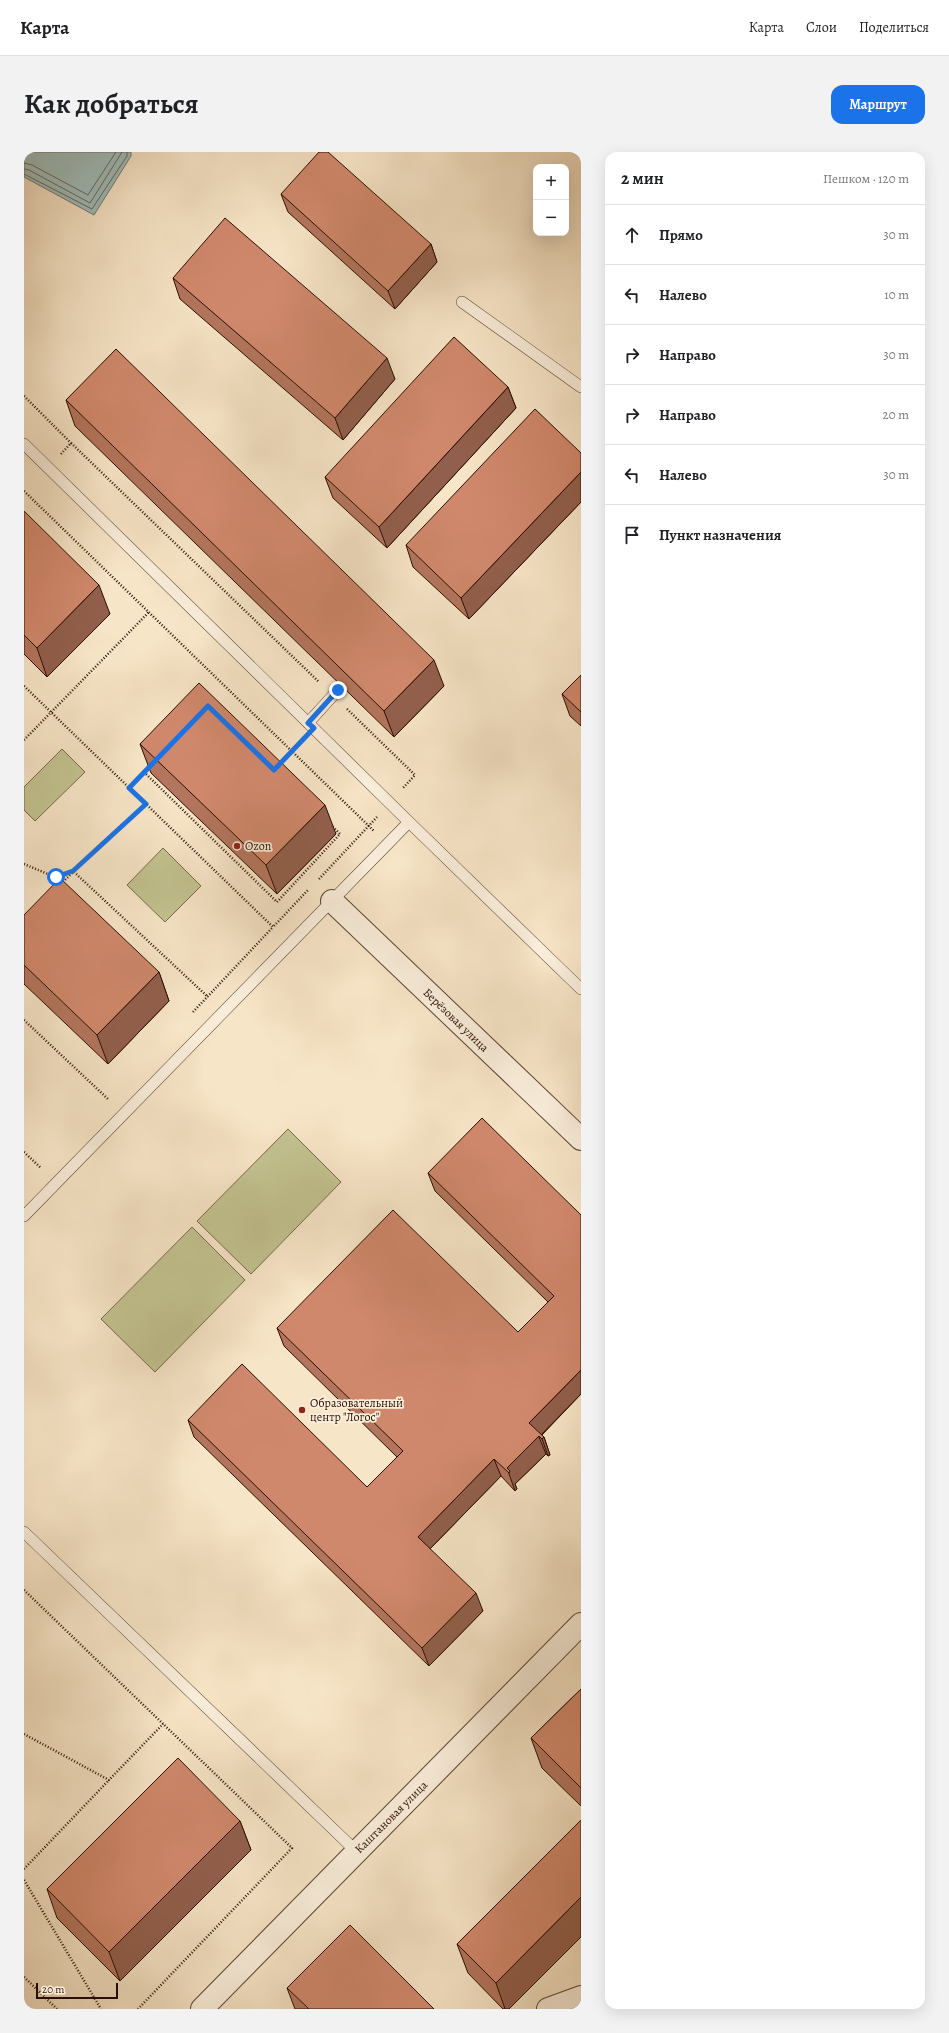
<!DOCTYPE html>
<html lang="ru">
<head>
<meta charset="utf-8">
<style>
	body { margin:0; font-family:Alegreya,serif; background:#f2f2f2; color:#202124 }
	.controls { position:absolute; right:12px; top:12px; display:grid; overflow:hidden; border-radius:8px; box-shadow:0 4px 16px #0002 }
	.controls button { width:36px; height:36px; display:grid; place-items:center; padding:0; border:0; border-bottom:1px solid #e0e0e0; background:#fff; color:#202124; font:20px sans-serif }
	.scale { position:absolute; left:12px; bottom:10px; width:82px; box-sizing:border-box; padding-left:4px; border:2px solid #2a0e00; border-top:0; font-size:11px; line-height:14px; white-space:nowrap; color:#2a0e00; -webkit-text-stroke:3px #faeedb; paint-order:stroke }
	.stop { position:absolute; width:12px; height:12px; margin:-9px; border:3px solid #1a73e8; border-radius:50%; background:#fff }
	.stop.end { background:#1a73e8; border-color:#fff; box-shadow:0 1px 4px #0008 }
	.list { margin:0; padding:0; list-style:none }
	h2 { display:flex; justify-content:space-between; align-items:center; height:52px; margin:0; padding:0 16px; font-size:17px }
	h2 small { font-size:13px; font-weight:400; color:#757577 }
	.list li { display:grid; grid-template-columns:26px 1fr auto; gap:12px; align-items:center; box-sizing:border-box; height:60px; padding:0 16px; border-top:1px solid #e0e0e0 }
	.list b { display:block; font-size:15px; white-space:nowrap }
	.list em { font-size:13px; font-style:normal; color:#757577 }
	.icon { flex:none; width:22px; height:22px; fill:none; stroke:currentColor; stroke-width:2; stroke-linecap:round; stroke-linejoin:round }
	.map { position:relative; flex:none; width:557px; height:1857px; overflow:hidden; border-radius:12px }
	header { display:flex; align-items:center; gap:24px; box-sizing:border-box; height:56px; padding:0 20px; background:#fff; border-bottom:1px solid #e0e0e0 }
	header strong { font-size:19px }
	nav { display:flex; gap:22px; margin-inline-start:auto; font-size:14px }
	.intro { display:flex; align-items:center; justify-content:space-between; box-sizing:border-box; height:96px; padding:0 24px }
	h1 { margin:0; font-size:28px }
	.button { padding:10px 18px; border-radius:12px; background:#1a73e8; color:#fff; font-size:14px; font-weight:700 }
	main { display:flex; gap:24px; padding:0 24px }
	aside { flex:1; background:#fff; border-radius:12px; box-shadow:0 4px 16px #0002 }
	.map>svg:first-child { display:block }
	.green { fill:#c3c391; stroke:#766848 }
	.water { fill:#9fbdbc; stroke:#707771 }
	.lines { fill:none; stroke-linecap:round; stroke-linejoin:round }
	.shore { stroke:#64665e; stroke-width:1 }
	.lane-casing { stroke:#5d4432; stroke-width:12 }
	.street-casing { stroke:#5d4432; stroke-width:24 }
	.path { stroke:#2a0e00; stroke-width:2.5; stroke-dasharray:1 2; stroke-linecap:butt }
	.lane { stroke:#faeedb; stroke-width:11 }
	.street { stroke:#faeedb; stroke-width:22 }
	.wall { fill:#b3755d; stroke:#2a0e00 }
	.shaded-wall { fill:#925f4c; stroke:#2a0e00 }
	.building { fill:#d0886c; stroke:#2a0e00 }
	.route { stroke:#1a73e8; stroke-width:5 }
	.poi-dot { fill:#8f2418; stroke:#faeedb; stroke-width:1.5 }
	.labels { text-anchor:middle; stroke-width:3.5; stroke-linejoin:round; paint-order:stroke }
	.poi-label { font-size:12px; fill:#2a0e00; stroke:#faeedb; text-anchor:start }
	.street-label { font-size:12px; fill:#2a0e00; stroke:#faeedb }
</style>
</head>
<body>
<header>
<strong>Карта</strong>
<nav><a>Карта</a><a>Слои</a><a>Поделиться</a></nav>
</header>
<div class="intro"><h1>Как добраться</h1><a class="button">Маршрут</a></div>
<main>
<div class="map">
<svg width="557" height="1857" viewBox="0 0 557 1857">
	<rect width="100%" height="100%" fill="#f7e5c7"/>
	<filter id="stains"><feTurbulence type="fractalNoise" baseFrequency=".005" numOctaves="4"/><feColorMatrix values="0 0 0 0 .2 0 0 0 0 .09 0 0 0 0 .02 0 0 0 .5 -.17"/></filter>
	<radialGradient id="worn" r=".72"><stop offset=".6" stop-color="#630" stop-opacity="0"/><stop offset="1" stop-color="#630" stop-opacity=".3"/></radialGradient>
	<!-- green -->
	<path class="green" d="M38 597 61 620 11 669 0 658V635Z
		M139 696 177 734 141 770 103 733Z
		M264 977 317 1030 227 1122 173 1069Z
		M168 1075 221 1128 131 1220 77 1167Z"/>
	<!-- water -->
	<path class="water" d="M0 0H107V4L70 63 0 25Z"/>
	<g class="lines">
		<!-- shore -->
		<path class="shore" d="M0 11 8 13 64 43 92 0
			M0 17 5 18 66 51 98 0
			M0 22 68 57 103 4V0"/>
		<defs>
			<path id="lane" d="M438 150 557 235
				M0 292 385 670 0 1064
				M284 571 314 538
				M385 670 557 837
				M0 1380 333 1700"/>
			<path id="street" d="M308 749 557 987
				M178 1857 557 1472
				M524 1857 557 1845"/>
		</defs>
		<!-- lane casing -->
		<use href="#lane" class="lane-casing"/>
		<!-- street casing -->
		<use href="#street" class="street-casing"/>
		<!-- path -->
		<path class="path" d="M0 244 47 291
			M37 302 47 291 295 530
			M0 339 350 679
			M0 534 249 775 284 738
			M323 557 391 623 379 636
			M0 588 125 460
			M256 612 275 591
			M120 620 253 750 316 682 308 674
			M105 636 127 613
			M0 712 31 725 49 719 184 845
			M295 727 353 665
			M39 730 68 701 122 652
			M169 860 249 775
			M0 868 84 947
			M0 1000 17 1016
			M0 1438 268 1696 114 1857
			M0 1582 85 1628 139 1572
			M0 1717 85 1628
			M0 1728 77 1857
			M0 1825 33 1857"/>
		<!-- lane -->
		<use href="#lane" class="lane"/>
		<!-- street -->
		<use href="#street" class="street"/>
	</g>
	<!-- wall -->
	<path class="wall" d="M257 42 407 92 413 110 371 157 264 60Z
		M149 126 371 227 319 288 156 147Z
		M484 235 492 256 363 396 309 346 301 325Z
		M42 248 420 534 370 585 51 274Z
		M557 301V350L445 467 389 415 382 393Z
		M0 359 86 462 23 525 0 502Z
		M557 523V574L546 564 538 542Z
		M116 592 312 682 253 742 127 621Z
		M0 763 135 820 145 849 84 912 0 832Z
		M404 1021 557 1063V1242L518 1283 520 1285 526 1303 524 1304 522 1302 491 1332 493 1337 491 1339 477 1324 406 1397 459 1459 405 1514 170 1285 164 1268 343 1335 373 1305 260 1194 253 1176 494 1180 524 1150 411 1039Z
		M557 1537V1654L518 1616 507 1586Z
		M557 1668V1785L485 1857H479L444 1821 433 1792Z
		M216 1669 227 1698 96 1829 33 1766 23 1737Z
		M263 1836 410 1857H271Z"/>
	<!-- shaded-wall -->
	<path class="shaded-wall" d="M407 92 413 110 371 157 364 139Z
		M363 206 371 227 319 288 311 266Z
		M484 235 492 256 363 396 355 375Z
		M557 320V350L445 467 437 446Z
		M75 433 86 462 23 525 13 496Z
		M410 508 420 534 370 585 360 559Z
		M301 653 312 682 253 742 242 713Z
		M135 820 145 849 84 912 73 883Z
		M557 1218V1242L515 1285 522 1302 491 1332 493 1337 491 1339 483 1316 505 1271Z
		M520 1285 526 1303 524 1304 518 1287Z
		M470 1307 477 1324 401 1402 394 1385Z
		M452 1441 459 1459 405 1514 398 1496Z
		M216 1669 227 1698 96 1829 85 1800Z
		M557 1745V1785L485 1857H481L472 1831Z"/>
	<!-- building -->
	<path class="building" d="M295 0H304L407 92 364 139 257 42Z
		M201 66 363 206 311 266 149 126Z
		M430 185 484 235 355 375 301 325Z
		M92 197 410 508 360 559 42 248Z
		M511 257 557 301V320L437 446 382 393Z
		M0 359 75 433 13 496 0 483Z
		M557 523V560L538 542Z
		M175 531 301 653 242 713 116 592Z
		M36 726 135 820 73 883 0 813V763Z
		M458 966 557 1063V1218L505 1271 520 1285 518 1287 515 1284 483 1316 486 1319 485 1321 470 1307 394 1385 452 1441 398 1496 164 1268 218 1212 343 1335 379 1299 253 1176 369 1058 494 1180 530 1144 404 1021Z
		M557 1537V1636L507 1586Z
		M154 1606 216 1669 85 1800 23 1737Z
		M557 1668V1745L472 1831 433 1792Z
		M326 1773 410 1857H285L263 1836Z"/>
	<g class="lines">
		<!-- route -->
		<path class="route" d="M32 725 49 719 122 652 105 636 184 554 250 618 290 576 284 571 314 538"/>
	</g>
	<!-- markers -->
	<g class="poi-dot">
		<circle cx="213" cy="694" r="4"/>
		<circle cx="278" cy="1258" r="4"/>
	</g>
	<g class="labels">
		<!-- poi labels -->
		<g class="poi-label">
			<text x="221" y="698">Ozon</text>
			<text x="286" y="1255">Образовательный<tspan x="286" dy="14">центр "Логос"</tspan></text>
		</g>
		<!-- street labels -->
		<g class="street-label">
			<text transform="translate(432 868) rotate(44)" y="4">Берёзовая улица</text>
			<text transform="translate(367 1665) rotate(-45)" y="4">Каштановая улица</text>
		</g>
	</g>
	<rect width="100%" height="100%" filter="url(#stains)"/>
	<rect width="100%" height="100%" fill="url(#worn)"/>
</svg>
<div class="controls">
<button>+</button>
<button>−</button>
</div>
<div class="scale">20 m</div>
<div class="stop" style="left:32px;top:725px"></div>
<div class="stop end" style="left:314px;top:538px"></div>
</div>
<aside>
<h2>2 мин<small>Пешком · 120 m</small></h2>
<ul class="list">
<li><svg class="icon" aria-label="ahead" viewBox="0 0 24 24"><path d="M12 20V5M6 11l6-6 6 6"/></svg><div><b>Прямо</b></div><em>30 m</em></li>
<li><svg class="icon" aria-label="left" viewBox="0 0 24 24"><path d="M17 20v-9H6M10 6l-5 5 5 5"/></svg><div><b>Налево</b></div><em>10 m</em></li>
<li><svg class="icon" aria-label="right" viewBox="0 0 24 24"><path d="M7 20v-9h11M14 6l5 5-5 5"/></svg><div><b>Направо</b></div><em>30 m</em></li>
<li><svg class="icon" aria-label="right" viewBox="0 0 24 24"><path d="M7 20v-9h11M14 6l5 5-5 5"/></svg><div><b>Направо</b></div><em>20 m</em></li>
<li><svg class="icon" aria-label="left" viewBox="0 0 24 24"><path d="M17 20v-9H6M10 6l-5 5 5 5"/></svg><div><b>Налево</b></div><em>30 m</em></li>
<li><svg class="icon" aria-label="arrive" viewBox="0 0 24 24"><path d="M6 21V4h12l-3 4 3 4H6"/></svg><div><b>Пункт назначения</b></div></li>
</ul>
</aside>
</main>
</body>
</html>
